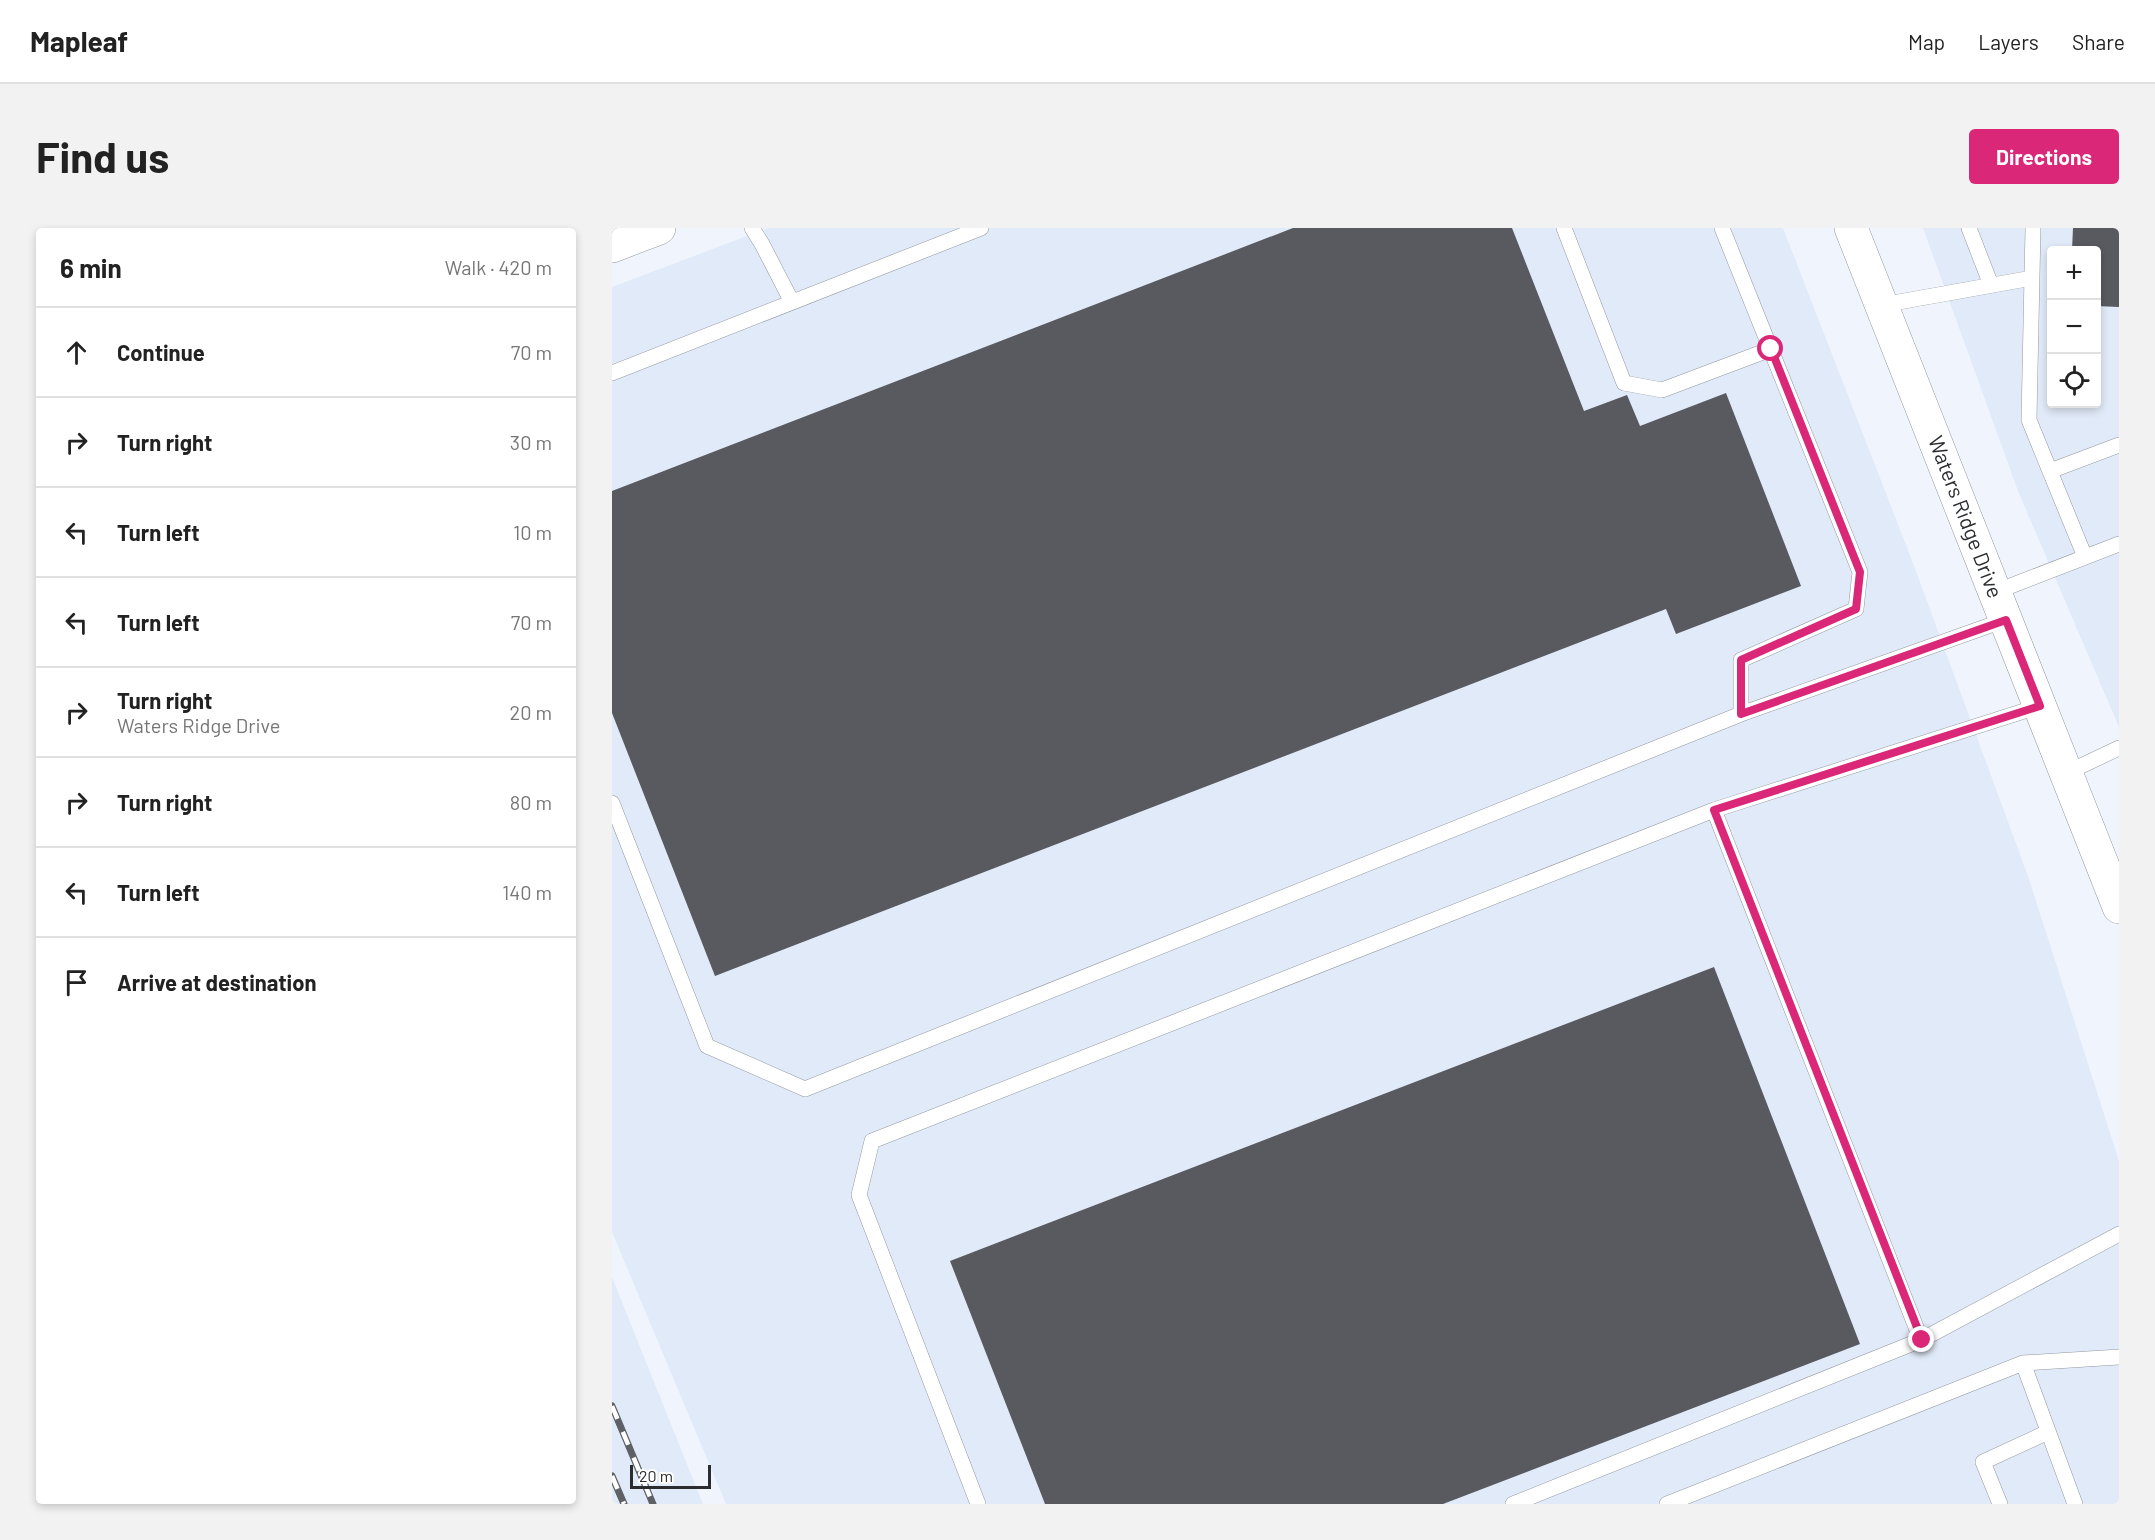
<!DOCTYPE html>
<html lang="en">
<head>
<meta charset="utf-8">
<style>
	body { margin:0; font-family:Barlow,sans-serif; background:#f2f2f2; color:#222 }
	.controls { position:absolute; right:18px; top:18px; display:grid; overflow:hidden; border-radius:6px; box-shadow:0 3px 9px #0003 }
	.controls button { width:54px; height:54px; display:grid; place-items:center; padding:0; border:0; border-bottom:2px solid #e0e0e0; background:#fff; color:#222; font:30px sans-serif }
	.scale { position:absolute; left:18px; bottom:15px; width:81px; box-sizing:border-box; padding-left:6px; border:3px solid #2a2c2f; border-top:0; font-size:16px; line-height:21px; white-space:nowrap; color:#2a2c2f; -webkit-text-stroke:4px #fff; paint-order:stroke }
	.stop { position:absolute; width:18px; height:18px; margin:-14px; border:4px solid #db2777; border-radius:50%; background:#fff }
	.stop.end { background:#db2777; border-color:#fff; box-shadow:0 2px 6px #0008 }
	.list { margin:0; padding:0; list-style:none }
	h2 { display:flex; justify-content:space-between; align-items:center; height:78px; margin:0; padding:0 24px; font-size:26px }
	h2 small { font-size:20px; font-weight:400; color:#767676 }
	.list li { display:grid; grid-template-columns:39px 1fr auto; gap:18px; align-items:center; box-sizing:border-box; height:90px; padding:0 24px; border-top:2px solid #e0e0e0 }
	.list b { display:block; font-size:22px; white-space:nowrap }
	.list p { margin:0; font-size:20px; white-space:nowrap; color:#767676 }
	.list em { font-size:20px; font-style:normal; color:#767676 }
	.icon { flex:none; width:33px; height:33px; fill:none; stroke:currentColor; stroke-width:2; stroke-linecap:round; stroke-linejoin:round }
	.map { position:relative; flex:none; width:1507px; height:1276px; overflow:hidden; border-radius:6px }
	header { display:flex; align-items:center; gap:36px; box-sizing:border-box; height:84px; padding:0 30px; background:#fff; border-bottom:2px solid #e0e0e0 }
	header strong { font-size:28px }
	nav { display:flex; gap:33px; margin-inline-start:auto; font-size:21px }
	.intro { display:flex; align-items:center; justify-content:space-between; box-sizing:border-box; height:144px; padding:0 36px }
	h1 { margin:0; font-size:42px }
	.button { padding:15px 27px; border-radius:6px; background:#db2777; color:#fff; font-size:21px; font-weight:700 }
	main { display:flex; gap:36px; padding:0 36px }
	aside { flex:1; background:#fff; border-radius:6px; box-shadow:0 3px 9px #0003 }
	.map>svg:first-child { display:block }
	.built { fill:#e1eaf8; fill-rule:evenodd }
	.building { fill:#595960 }
	.lines { fill:none; stroke-linecap:round; stroke-linejoin:round }
	.lane-casing { stroke:#9499a0; stroke-width:16 }
	.secondary-casing { stroke:#9499a0; stroke-width:34 }
	.lane { stroke:#fff; stroke-width:15 }
	.secondary { stroke:#fff; stroke-width:33 }
	.rail-casing { stroke:#5e6165; stroke-width:7 }
	.rail { stroke:#fff; stroke-width:4.5; stroke-dasharray:14; stroke-linecap:butt }
	.route { stroke:#db2777; stroke-width:8 }
	.labels { text-anchor:middle; stroke-width:6; stroke-linejoin:round; paint-order:stroke }
	.street-label { font-size:21px; fill:#2a2c2f; stroke:#fff }
</style>
</head>
<body>
<header>
<strong>Mapleaf</strong>
<nav><a>Map</a><a>Layers</a><a>Share</a></nav>
</header>
<div class="intro"><h1>Find us</h1><a class="button">Directions</a></div>
<main>
<aside>
<h2>6 min<small>Walk · 420 m</small></h2>
<ul class="list">
<li><svg class="icon" aria-label="ahead" viewBox="0 0 24 24"><path d="M12 20V5M6 11l6-6 6 6"/></svg><div><b>Continue</b></div><em>70 m</em></li>
<li><svg class="icon" aria-label="right" viewBox="0 0 24 24"><path d="M7 20v-9h11M14 6l5 5-5 5"/></svg><div><b>Turn right</b></div><em>30 m</em></li>
<li><svg class="icon" aria-label="left" viewBox="0 0 24 24"><path d="M17 20v-9H6M10 6l-5 5 5 5"/></svg><div><b>Turn left</b></div><em>10 m</em></li>
<li><svg class="icon" aria-label="left" viewBox="0 0 24 24"><path d="M17 20v-9H6M10 6l-5 5 5 5"/></svg><div><b>Turn left</b></div><em>70 m</em></li>
<li><svg class="icon" aria-label="right" viewBox="0 0 24 24"><path d="M7 20v-9h11M14 6l5 5-5 5"/></svg><div><b>Turn right</b><p>Waters Ridge Drive</p></div><em>20 m</em></li>
<li><svg class="icon" aria-label="right" viewBox="0 0 24 24"><path d="M7 20v-9h11M14 6l5 5-5 5"/></svg><div><b>Turn right</b></div><em>80 m</em></li>
<li><svg class="icon" aria-label="left" viewBox="0 0 24 24"><path d="M17 20v-9H6M10 6l-5 5 5 5"/></svg><div><b>Turn left</b></div><em>140 m</em></li>
<li><svg class="icon" aria-label="arrive" viewBox="0 0 24 24"><path d="M6 21V4h12l-3 4 3 4H6"/></svg><div><b>Arrive at destination</b></div></li>
</ul>
</aside>
<div class="map">
<svg width="1507" height="1276" viewBox="0 0 1507 1276">
	<rect width="100%" height="100%" fill="#f0f5fd"/>
	<!-- built -->
	<path class="built" d="M156 0H1171L1301 335 1417 651 1507 933V1276H114L0 1004V59Z
		M1311 0H1507V499L1406 263ZM1440 22H1484V176H1440Z
		M0 1049 91 1276H0Z"/>
	<!-- building -->
	<path class="building" d="M681 0H900L972 183 1015 167 1028 198 1114 165 1189 358 1064 406 1054 381 103 748 0 485V263Z
		M1461 0H1507V79L1484 78V22H1460Z
		M1102 739 1248 1116 831 1276H433L338 1033Z"/>
	<g class="lines">
		<defs>
			<path id="lane" d="M140 0 150 16 180 74
				M952 0 1012 155 1050 162 1159 121
				M1110 0 1248 344 1244 381 1129 432V486
				M1357 0 1379 57
				M1421 0 1417 192 1473 329
				M1270 77 1420 50
				M0 145 369 0
				M1438 243 1507 217
				M1383 364 1507 316
				M1454 545 1507 520
				M0 575 95 818 193 861 1129 486 1393 392
				M1102 582 1309 1112
				M366 1276 247 967 260 913 1102 582 1428 478
				M901 1276 1309 1112 1507 1006
				M1055 1276 1411 1135
				M1388 1276 1371 1234 1436 1204
				M1463 1276 1411 1135 1507 1129"/>
			<path id="secondary" d="M1239 0 1507 679
				M0 18 47 0"/>
		</defs>
		<!-- lane casing -->
		<use href="#lane" class="lane-casing"/>
		<!-- secondary casing -->
		<use href="#secondary" class="secondary-casing"/>
		<!-- lane -->
		<use href="#lane" class="lane"/>
		<!-- secondary -->
		<use href="#secondary" class="secondary"/>
		<defs>
			<path id="rail" d="M0 1178 41 1276
				M0 1248 12 1276"/>
		</defs>
		<!-- rail casing -->
		<use href="#rail" class="rail-casing"/>
		<!-- rail -->
		<use href="#rail" class="rail"/>
	</g>
	<g class="lines">
		<!-- route -->
		<path class="route" d="M1159 121 1248 344 1244 381 1129 432V486L1394 392 1428 478 1102 582 1310 1112"/>
	</g>
	<g class="labels">
		<!-- street labels -->
		<g class="street-label">
			<text transform="translate(1353 289) rotate(69)" y="7">Waters Ridge Drive</text>
		</g>
	</g>
</svg>
<div class="controls">
<button>+</button>
<button>−</button>
<button><svg class="icon" aria-label="locate" viewBox="0 0 24 24"><circle cx="12" cy="12" r="6"/><path d="M12 2v4M12 18v4M2 12h4M18 12h4"/></svg></button>
</div>
<div class="scale">20 m</div>
<div class="stop" style="left:1159px;top:121px"></div>
<div class="stop end" style="left:1310px;top:1112px"></div>
</div>
</main>
</body>
</html>
